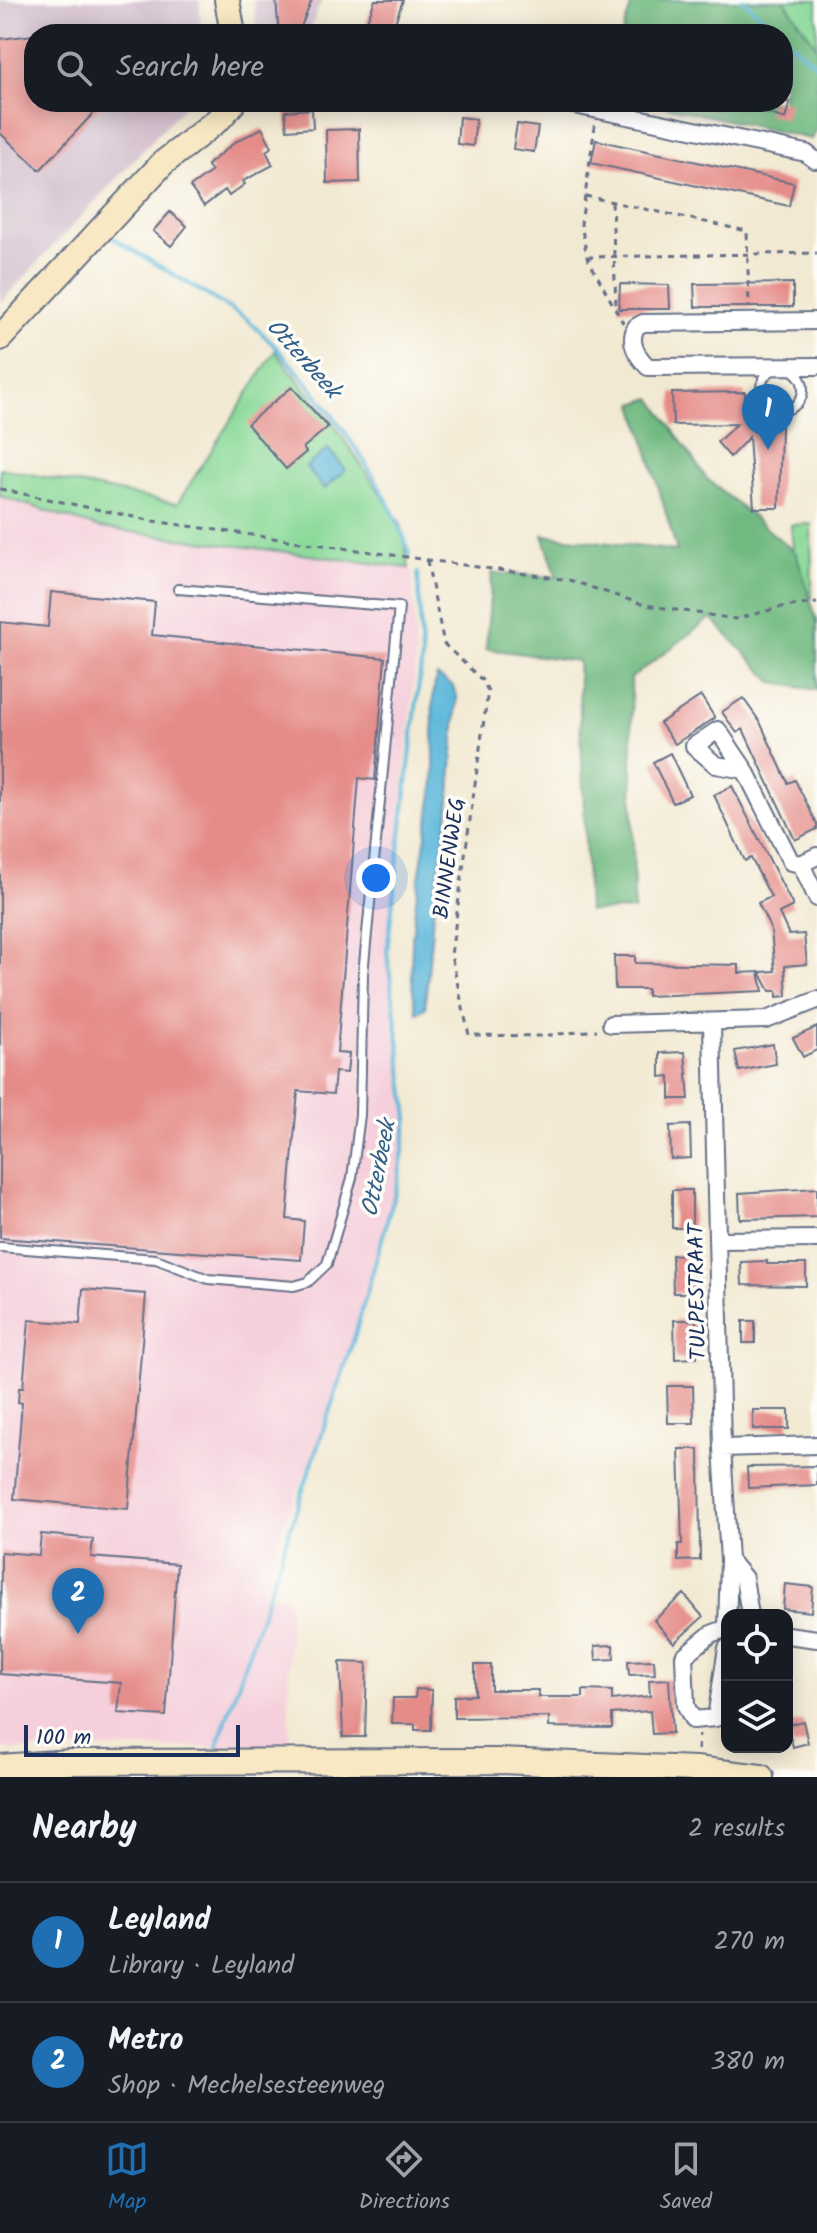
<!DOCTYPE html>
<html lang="en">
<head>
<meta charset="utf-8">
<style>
	body { margin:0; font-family:Kalam,sans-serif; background:#242831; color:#f1f3f6 }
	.controls { position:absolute; right:24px; bottom:24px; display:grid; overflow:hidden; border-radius:16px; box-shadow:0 4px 20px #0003 }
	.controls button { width:72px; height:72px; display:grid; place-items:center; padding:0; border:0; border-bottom:2px solid #363941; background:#171b24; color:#f1f3f6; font:40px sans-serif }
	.scale { position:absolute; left:24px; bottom:20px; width:216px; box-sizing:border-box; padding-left:8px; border:4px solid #1b2f5e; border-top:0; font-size:22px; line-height:28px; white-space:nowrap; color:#1b2f5e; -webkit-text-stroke:6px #fdfcf7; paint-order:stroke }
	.you { position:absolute; left:376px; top:878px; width:28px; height:28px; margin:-20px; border:6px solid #fff; border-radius:50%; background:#1a73e8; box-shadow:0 0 0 12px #1a73e833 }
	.badge { display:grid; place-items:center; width:52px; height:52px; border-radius:50%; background:#1f6fb2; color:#fff; font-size:26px; font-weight:700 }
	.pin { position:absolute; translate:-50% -66px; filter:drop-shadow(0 2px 4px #0008) }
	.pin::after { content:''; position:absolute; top:42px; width:28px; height:24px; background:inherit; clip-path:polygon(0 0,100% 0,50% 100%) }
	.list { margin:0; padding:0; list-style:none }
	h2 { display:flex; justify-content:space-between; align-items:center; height:104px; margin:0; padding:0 32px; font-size:34px }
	h2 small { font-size:26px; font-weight:400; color:#9ea1a6 }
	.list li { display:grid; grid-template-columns:52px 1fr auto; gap:24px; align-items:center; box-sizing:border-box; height:120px; padding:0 32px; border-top:2px solid #363941 }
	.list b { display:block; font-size:30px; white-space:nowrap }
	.list p { margin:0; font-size:26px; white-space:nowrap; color:#9ea1a6 }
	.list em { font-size:26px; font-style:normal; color:#9ea1a6 }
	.icon { flex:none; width:44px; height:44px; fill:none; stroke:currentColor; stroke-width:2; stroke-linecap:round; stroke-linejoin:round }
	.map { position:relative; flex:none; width:817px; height:1777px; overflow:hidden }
	.search { position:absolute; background:#171b24; box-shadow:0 4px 20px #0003; left:24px; right:24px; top:24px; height:88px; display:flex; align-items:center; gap:20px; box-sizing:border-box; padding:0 28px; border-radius:32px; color:#9ea1a6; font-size:30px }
	.sheet { height:344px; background:#171b24 }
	nav { display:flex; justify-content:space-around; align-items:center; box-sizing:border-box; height:112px; border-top:2px solid #363941; background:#171b24; font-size:22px; color:#9ea1a6 }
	nav a { display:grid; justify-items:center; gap:4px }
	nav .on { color:#1f6fb2 }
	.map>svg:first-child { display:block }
	.built { fill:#f5cfdb }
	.industrial { fill:#d1bdcc }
	.green { fill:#8ad998; stroke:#52847b; stroke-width:2 }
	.forest { fill:#6fb980; stroke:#45746f; stroke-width:2 }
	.water { fill:#5cb7da; stroke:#3c739c; stroke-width:2 }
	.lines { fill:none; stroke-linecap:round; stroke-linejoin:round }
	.stream { stroke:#5cb7da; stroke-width:4 }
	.building { fill:#e58c89 }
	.lane-casing { stroke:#667087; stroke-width:12 }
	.street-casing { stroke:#667087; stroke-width:20 }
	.secondary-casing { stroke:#667087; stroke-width:28 }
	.path { stroke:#667087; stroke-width:3; stroke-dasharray:6 6; stroke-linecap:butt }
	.lane { stroke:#fff; stroke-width:8 }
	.street { stroke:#fff; stroke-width:16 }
	.secondary { stroke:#f8e8c3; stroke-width:24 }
	.labels { text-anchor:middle; stroke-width:7; stroke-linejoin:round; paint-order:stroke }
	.street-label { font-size:22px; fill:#1b2f5e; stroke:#fdfcf7 }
	.water-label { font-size:24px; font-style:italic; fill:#325f89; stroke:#fdfcf7 }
</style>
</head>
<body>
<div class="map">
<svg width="817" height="1777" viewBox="0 0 817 1777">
	<rect width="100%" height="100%" fill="#fdfcf7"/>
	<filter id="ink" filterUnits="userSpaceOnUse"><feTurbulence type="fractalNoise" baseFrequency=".0125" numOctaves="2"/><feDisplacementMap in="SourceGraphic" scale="16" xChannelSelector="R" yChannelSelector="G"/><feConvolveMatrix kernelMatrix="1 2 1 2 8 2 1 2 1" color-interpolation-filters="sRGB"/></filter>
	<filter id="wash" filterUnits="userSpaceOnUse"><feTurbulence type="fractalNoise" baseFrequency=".006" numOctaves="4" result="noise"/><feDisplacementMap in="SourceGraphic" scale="32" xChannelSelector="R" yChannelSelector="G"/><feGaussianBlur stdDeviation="1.8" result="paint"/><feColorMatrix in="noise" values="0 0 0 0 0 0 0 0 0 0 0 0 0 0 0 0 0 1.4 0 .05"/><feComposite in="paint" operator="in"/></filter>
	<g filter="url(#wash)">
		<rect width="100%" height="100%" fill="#f2e9d2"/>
		<!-- built -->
		<path class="built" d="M0 496 100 528 412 569 416 658 387 951 393 1033 399 1044 408 1118 398 1182 355 1335 326 1422 282 1530 264 1592 289 1597V1746L0 1750Z"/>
		<!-- industrial -->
		<path class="industrial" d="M0 0H199L202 34H34V102H188L0 303Z
			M254 0H322L308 34H257Z"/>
		<!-- green -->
		<path class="green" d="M784 0H817V47Z
			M275 351 333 423 401 524 409 568 100 528 0 496V468L177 504Z
			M811 524 812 598H797L791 525Z"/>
		<!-- forest -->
		<path class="forest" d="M633 0H784L817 47V128L811 139 647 102H783V34H622Z
			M652 398 706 478 796 553 817 621V690L774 683 711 618 631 678 634 910 588 911 578 661 486 649 492 573 557 577 543 535 677 551 634 404Z"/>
		<!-- water -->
		<path class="water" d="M328 449 346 470 324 489 306 467Z
			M437 676 452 685 457 696 449 811 435 892 425 1008 417 1013C401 950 424 856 433 792 438 759 427 704 437 676Z"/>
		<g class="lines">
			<!-- stream -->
			<path class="stream" d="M743 0 781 34
				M783 36 817 66
				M113 238 247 319C307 374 386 477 410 555
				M217 1747 355 1335 398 1182 408 1118 387 951 422 657 418 573"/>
		</g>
		<g id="blocks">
			<!-- building -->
			<path class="building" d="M276 0H312L298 34H279Z
				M375 0H403L391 34H362Z
				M34 35V102H104L40 170 0 133V39Z
				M771 102H790L785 119 767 113Z
				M312 109 313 128 287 130 285 111Z
				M459 117 476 119 473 146 457 144Z
				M517 124 538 127 534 152 513 149Z
				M262 128 272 147 266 151 273 165 243 181 245 184 229 196 225 190 204 206 190 187 212 171 207 165 235 142Z
				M359 129 360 182 327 183 326 130Z
				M596 140 794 183 789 206 591 163Z
				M170 212 187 226 171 246 153 231Z
				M793 283V307H695L694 284Z
				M620 284 669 285 670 309H619Z
				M292 387 328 427 303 448 306 452 286 469 247 424Z
				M745 392V399L758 410 765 406 764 415 774 426H781L779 508H754L749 437 730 457 717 442 737 424 673 425 672 393Z
				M51 592 155 602 152 635 385 658 375 780 359 778 337 1053 349 1054 347 1073 335 1072 333 1094 298 1091 287 1219 304 1221 301 1260 0 1238V622L48 627Z
				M701 696 715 718 675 744 660 723Z
				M743 698 760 722 788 783 795 780 817 824V829L795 840 743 729 737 733 722 712Z
				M670 753 690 795 673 803 653 762Z
				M732 786 793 906 779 913 789 935 804 934 807 964 785 966 787 996 777 997V991H770L760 972 775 971 771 930 758 903 771 897 751 858 745 861 714 795Z
				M614 956H635V963L739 965V973L759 972 763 991 647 996V989H615Z
				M817 1027V1050L803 1057 793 1038Z
				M773 1044 776 1064 739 1071 735 1051Z
				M685 1052 689 1099H670V1076L660 1077V1053Z
				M690 1125 691 1158 671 1159 670 1126Z
				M817 1188V1217L740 1219 739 1193Z
				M672 1190H692V1228H672Z
				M693 1254 694 1293H673L672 1255Z
				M767 1261V1264H806V1286L742 1285 741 1262Z
				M83 1289 146 1294 128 1509 14 1499 22 1403 18 1402 19 1388H23L29 1320 80 1324Z
				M674 1320H696L697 1358 675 1359Z
				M743 1321H755V1343H743Z
				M667 1386H693L694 1423H668Z
				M753 1410H789V1429H753Z
				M679 1449H699L700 1560 678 1561V1544H682Z
				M817 1466V1485L748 1488 747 1467Z
				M41 1534 93 1539 91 1557 177 1564 166 1716 118 1713 121 1683 0 1674 1 1552 39 1555Z
				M785 1584 813 1587 811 1612 783 1609Z
				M684 1594 703 1617 674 1643 654 1620Z
				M613 1645 614 1659 596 1660 595 1646Z
				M654 1660 655 1674 629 1675 628 1661Z
				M340 1662 367 1663 365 1737H343Z
				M475 1665H491V1690H538V1697H583V1690L612 1691V1700L650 1696 649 1680 669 1679 672 1733 652 1734 650 1711 612 1714V1728L549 1727V1717L454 1718V1696L475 1695Z
				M416 1689 432 1690 431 1730H415V1724H392L393 1698H415Z
				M803 1721 808 1743 793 1747 787 1725Z"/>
		</g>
	</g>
	<g filter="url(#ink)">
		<use href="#blocks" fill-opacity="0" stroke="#667087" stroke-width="2"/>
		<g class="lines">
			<defs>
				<path id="lane" d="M761 389a21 21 0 1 1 42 0a21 21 0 1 1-42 0Z
					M0 1247 156 1259 208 1279 294 1286 308 1282 327 1264 352 1178 360 1115 363 974 399 607 178 589"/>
				<path id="street" d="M560 102 806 153 815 160
					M817 321 643 323 636 327C628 343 637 356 648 367L817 366
					M745 770 716 765 694 746 718 730 745 770 791 862 801 864
					M817 856 801 864 817 898
					M611 1024 766 1020 817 1000
					M712 1024 722 1448 729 1560 727 1629
					M717 1240 817 1239
					M722 1448 817 1445
					M729 1560 744 1578 750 1615
					M727 1628 711 1634 684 1656 686 1706 693 1720 716 1718 727 1648
					M787 1635 817 1639"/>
				<path id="secondary" d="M227 0 233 34
					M0 338 163 163 219 119 234 102
					M0 1767 70 1762 500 1761 696 1769 761 1777"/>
			</defs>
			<!-- lane casing -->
			<use href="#lane" class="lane-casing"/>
			<!-- street casing -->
			<use href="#street" class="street-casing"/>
			<!-- secondary casing -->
			<use href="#secondary" class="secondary-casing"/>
			<!-- path -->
			<path class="path" d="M595 125 581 224 587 257 623 323
				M585 196 747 231 749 306
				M612 202 616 306
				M587 257 817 253
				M0 489 153 521 569 580 645 605 735 619 782 607 817 603
				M427 561 444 644 483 681 488 691 451 955 469 1035 541 1036 597 1030
				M698 1750 699 1734"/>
			<!-- lane -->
			<use href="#lane" class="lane"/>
			<!-- street -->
			<use href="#street" class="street"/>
			<!-- secondary -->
			<use href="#secondary" class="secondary"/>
		</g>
	</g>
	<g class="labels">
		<!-- street labels -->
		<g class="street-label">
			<text transform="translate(448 858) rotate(-82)" y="8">BINNENWEG</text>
			<text transform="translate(696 1292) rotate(-91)" y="8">TULPESTRAAT</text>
		</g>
		<!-- water labels -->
		<g class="water-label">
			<text transform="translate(304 358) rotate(48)" y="8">Otterbeek</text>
			<text transform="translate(378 1168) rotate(-79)" y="8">Otterbeek</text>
		</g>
	</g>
</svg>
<div class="controls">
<button><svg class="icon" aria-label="locate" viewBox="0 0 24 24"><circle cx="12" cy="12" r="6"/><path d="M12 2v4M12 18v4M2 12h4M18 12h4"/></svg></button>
<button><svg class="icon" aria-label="layers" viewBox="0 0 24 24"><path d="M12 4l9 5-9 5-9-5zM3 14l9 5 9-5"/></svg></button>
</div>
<div class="scale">100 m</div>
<div class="you"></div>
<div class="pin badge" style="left:768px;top:450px">1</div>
<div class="pin badge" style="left:78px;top:1634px">2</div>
<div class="search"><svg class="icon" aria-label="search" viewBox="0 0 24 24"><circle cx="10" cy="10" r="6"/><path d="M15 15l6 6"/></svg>Search here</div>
</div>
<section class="sheet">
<h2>Nearby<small>2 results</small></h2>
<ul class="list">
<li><span class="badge">1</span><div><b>Leyland</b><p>Library · Leyland</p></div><em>270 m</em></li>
<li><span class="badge">2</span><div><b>Metro</b><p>Shop · Mechelsesteenweg</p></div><em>380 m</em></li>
</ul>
</section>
<nav>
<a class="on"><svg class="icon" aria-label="map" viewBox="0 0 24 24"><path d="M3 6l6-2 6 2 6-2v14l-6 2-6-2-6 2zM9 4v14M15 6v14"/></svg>Map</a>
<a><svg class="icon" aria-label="directions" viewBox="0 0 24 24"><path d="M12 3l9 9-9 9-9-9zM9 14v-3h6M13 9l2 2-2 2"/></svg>Directions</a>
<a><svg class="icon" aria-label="saved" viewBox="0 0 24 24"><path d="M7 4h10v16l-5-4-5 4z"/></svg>Saved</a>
</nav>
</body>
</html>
